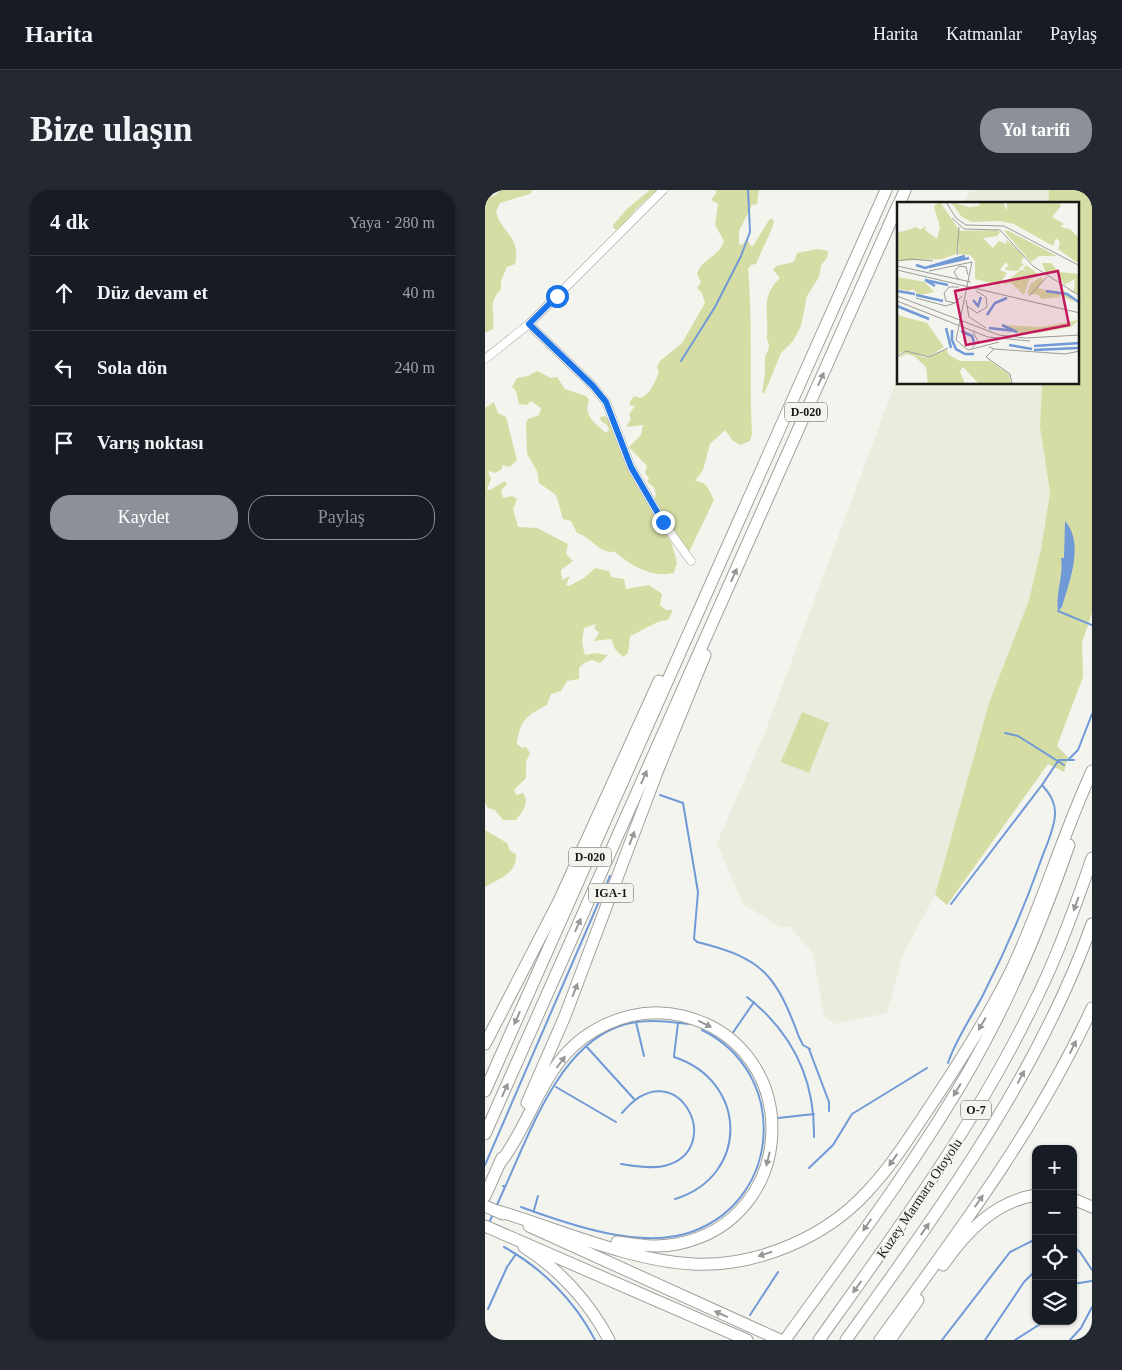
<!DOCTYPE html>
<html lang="tr">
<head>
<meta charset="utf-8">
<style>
	body { margin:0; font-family:"Times New Roman",serif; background:#242831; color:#f1f3f6 }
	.controls { position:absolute; right:15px; bottom:15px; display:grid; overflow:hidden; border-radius:10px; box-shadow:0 1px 4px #0004 }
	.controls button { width:45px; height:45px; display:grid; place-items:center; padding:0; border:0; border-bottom:1px solid #363941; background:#171b24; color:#f1f3f6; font:25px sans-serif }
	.stop { position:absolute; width:15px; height:15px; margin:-11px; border:4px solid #1a73e8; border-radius:50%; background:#fff }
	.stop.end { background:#1a73e8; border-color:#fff; box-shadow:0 1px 5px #0008 }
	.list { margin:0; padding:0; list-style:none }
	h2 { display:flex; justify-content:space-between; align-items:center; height:65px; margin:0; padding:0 20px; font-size:21px }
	h2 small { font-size:16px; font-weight:400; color:#9ea1a6 }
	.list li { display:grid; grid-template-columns:32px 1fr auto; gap:15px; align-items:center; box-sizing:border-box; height:75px; padding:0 20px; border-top:1px solid #363941 }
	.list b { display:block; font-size:19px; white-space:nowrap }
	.list em { font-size:16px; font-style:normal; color:#9ea1a6 }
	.actions { display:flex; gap:10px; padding:15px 20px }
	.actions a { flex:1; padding:11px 0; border:1px solid #8c9099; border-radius:20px; text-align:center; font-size:18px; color:#8c9099 }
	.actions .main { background:#8c9099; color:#fff }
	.icon { flex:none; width:28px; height:28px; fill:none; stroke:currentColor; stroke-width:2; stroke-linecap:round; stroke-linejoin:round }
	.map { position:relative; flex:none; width:607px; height:1150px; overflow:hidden; border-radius:20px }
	header { display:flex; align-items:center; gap:30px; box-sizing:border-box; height:70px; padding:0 25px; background:#171b24; border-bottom:1px solid #363941 }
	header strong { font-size:24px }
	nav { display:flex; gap:28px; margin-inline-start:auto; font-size:18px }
	.intro { display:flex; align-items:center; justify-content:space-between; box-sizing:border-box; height:120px; padding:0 30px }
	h1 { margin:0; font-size:35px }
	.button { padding:12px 22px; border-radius:20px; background:#8c9099; color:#fff; font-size:18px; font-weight:700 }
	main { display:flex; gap:30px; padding:0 30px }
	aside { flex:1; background:#171b24; border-radius:20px; box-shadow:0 1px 4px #0004 }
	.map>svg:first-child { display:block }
	.built { fill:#eaecde }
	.green { fill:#d6dda4 }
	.water { fill:#7099d7 }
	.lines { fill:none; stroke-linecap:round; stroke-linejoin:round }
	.stream { stroke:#7099d7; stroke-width:2 }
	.minor-casing { stroke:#a0a19b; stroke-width:9 }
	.highway-casing { stroke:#a0a19b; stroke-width:13 }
	.minor { stroke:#fff; stroke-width:8 }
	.highway { stroke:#fff; stroke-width:11 }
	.oneway { fill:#979796 }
	.route { stroke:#1a73e8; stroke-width:6 }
	.labels { text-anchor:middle; stroke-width:4; stroke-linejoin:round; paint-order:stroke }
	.shield { fill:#f3f4ee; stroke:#5a5a57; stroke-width:1 }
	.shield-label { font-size:12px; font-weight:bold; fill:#181816 }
	.street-label { font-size:14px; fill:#181816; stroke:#f3f4ee }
	.inset-river { fill:none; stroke:#7099d7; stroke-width:2.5 }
	.inset-road { fill:none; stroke:#9b9c98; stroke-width:1 }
	.view { fill:#c2185b; fill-opacity:0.15; stroke:#c2185b; stroke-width:2.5 }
	.inset-edge { fill:none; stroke:#181816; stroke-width:2.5 }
</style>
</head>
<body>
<header>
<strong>Harita</strong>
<nav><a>Harita</a><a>Katmanlar</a><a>Paylaş</a></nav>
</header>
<div class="intro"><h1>Bize ulaşın</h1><a class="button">Yol tarifi</a></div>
<main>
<aside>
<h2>4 dk<small>Yaya · 280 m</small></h2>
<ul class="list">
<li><svg class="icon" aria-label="ahead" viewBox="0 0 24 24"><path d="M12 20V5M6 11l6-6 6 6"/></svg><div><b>Düz devam et</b></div><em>40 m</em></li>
<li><svg class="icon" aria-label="left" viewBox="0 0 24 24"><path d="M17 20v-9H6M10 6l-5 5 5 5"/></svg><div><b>Sola dön</b></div><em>240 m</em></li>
<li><svg class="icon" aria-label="arrive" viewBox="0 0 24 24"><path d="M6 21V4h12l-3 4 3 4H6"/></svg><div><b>Varış noktası</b></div></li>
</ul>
<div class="actions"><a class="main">Kaydet</a><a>Paylaş</a></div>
</aside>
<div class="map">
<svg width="607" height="1150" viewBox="0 0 607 1150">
	<rect width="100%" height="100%" fill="#f3f4ee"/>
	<!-- built -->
	<path class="built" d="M485 0H564L563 14H479Z
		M413 186V194H557L555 237 565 303 556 359 544 410 504 513 450 705 418 764 402 823 350 834 339 826 328 763 305 737H295L258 714 232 653 278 547Z"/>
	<!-- green -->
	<path class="green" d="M14 0H48L45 4 15 13 11 22C18 45 36 46 30 74L22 77 16 91V99C1 117 11 118 8 139L0 143V9L11 5Z
		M165 0H172L151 19 134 40 129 39 128 35 143 18Z
		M229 0H274L272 14 267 15 254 41V55L258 54 262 48 265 55 268 56 284 30 287 28 289 32C284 48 277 59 271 74L266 75 263 79C268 134 264 189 267 244L265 251 255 255 248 251 240 240 225 254 218 280 210 291C222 291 224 300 229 310L204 362 180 332 173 314 169 312C172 301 171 298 162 292L164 288 160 283 162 276 144 257 156 245 158 235 141 237 146 229 144 224 150 216 145 215V212L149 206 155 208C166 204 169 193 174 183L172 177 175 171 197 153 220 113 217 103 212 98 216 92 212 84C216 69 235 66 239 51L230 35 233 14 226 10 232 2Z
		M564 0H607V423L597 453 598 487 572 556 583 567 579 582 563 574 462 715 450 705 504 513 544 410 556 359 565 303 555 237 557 194H593V14H563Z
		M332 59 343 61 342 68 336 75 334 87 322 106 316 136 308 151 296 163 279 204 277 202C280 189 280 179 280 167 281 163 284 160 284 156 284 152 281 149 282 145 284 121 275 107 295 88L288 80 291 76 309 72 312 63Z
		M52 181 66 188 72 187 80 199 101 206 104 210C98 226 110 233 121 243L124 240 122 235 116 231 115 227 120 226 123 229 146 284 187 354 192 373 189 383C166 388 147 376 130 362 112 363 107 347 92 343L86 331 78 329 71 305 54 293 52 281 42 264 41 233 43 229 54 225 56 218 46 211 42 215 34 214 31 201 27 197 32 188 43 186Z
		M9 212 13 223 21 227 32 270 25 277 17 275V279L11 283 3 281 6 289 2 299 5 300 20 291 22 294 16 301 18 308 27 306 32 309 28 319 33 337 52 338 83 354 81 364 88 371 76 380 77 390 85 386 81 395 84 396 99 388 110 378 124 381 126 387 139 389 141 399 164 395 177 404 175 415 181 420H188L183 430C172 430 157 441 145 446L143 463 138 467 130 459 126 449 109 451 114 443 109 438 111 434 99 438 97 453 100 465 110 463 123 465 115 473 107 470 99 473 94 478V489L82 491 76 501 66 504 62 515C41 526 35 530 32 554L37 558 41 557 45 563 41 572V588L29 600 31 605 38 603C45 613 38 621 31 630H18L10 620 3 618 0 612V218Z
		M317 522 344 533 324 583 296 572Z
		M0 640 22 653 25 661 31 664C32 684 15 688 0 697Z"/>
	<!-- water -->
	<path class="water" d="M580 331C600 353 584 393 577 417L573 421C570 403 579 386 576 368H579Z"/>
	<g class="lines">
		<!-- stream -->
		<path class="stream" d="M196 171 230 117 256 66 265 42 263 0
			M573 421 607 435
			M520 543 533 546 579 575
			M584 569 593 560 607 524
			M574 570H589
			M175 605 198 613 213 702 209 749 212 752C278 768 291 785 314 847L318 855 325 859
			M466 714 557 595 573 571
			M262 807C308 843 330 889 329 947
			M151 832 159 866
			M247 844 269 812
			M101 856 149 909
			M324 859 344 912V921
			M189 866 193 833
			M189 867C263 891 265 986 190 1009
			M463 873C471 849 486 828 498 805 520 762 539 718 555 673 560 658 569 641 570 625 571 613 565 604 557 595
			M71 897 131 932
			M293 928 329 924
			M136 974C150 976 166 979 179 976 244 960 191 857 137 923
			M0 975 125 686
			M324 978 348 955 367 924 442 878
			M20 997C44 945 73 859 132 837 155 828 180 831 204 834
			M11 1017 20 997 18 996
			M36 1017C85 1035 159 1061 209 1041 298 1007 303 882 217 840
			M49 1020 53 1006
			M4 1033 8 1024
			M588 1056 595 1062 607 1080
			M19 1057C57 1078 90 1111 110 1150
			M588 1094 607 1091
			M3 1119 22 1077 31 1064
			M265 1125 293 1082
			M457 1150 525 1062 551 1049
			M500 1150 539 1092 551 1080
			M530 1150 560 1131
			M585 1150 596 1138 607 1117"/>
		<defs>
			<path id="minor" d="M44 134 108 196 121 212 146 277 178 332 206 371
				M0 169 44 134 178 0"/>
			<path id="highway" d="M414 14 420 0
				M0 854 74 711 174 491
				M0 901 401 0
				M42 913 80 826 172 582 220 465
				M0 944 413 15
				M15 973C45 935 57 878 98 848 127 827 163 817 198 826 320 856 315 1030 192 1054 172 1058 152 1055 132 1052
				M0 1006 17 968
				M588 1009 607 1017
				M0 1016 18 1024
				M13 1021C73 1039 146 1071 208 1074 271 1077 340 1048 382 1002 404 979 422 951 440 924 471 878 501 831 526 781 557 716 577 646 607 581
				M0 1036 262 1150
				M44 1036 295 1150
				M39 1057C74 1079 105 1113 124 1150
				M458 1075C481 1042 509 1012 551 1005
				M300 1150C364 1061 431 973 486 877 526 807 557 732 584 655
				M334 1150C411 1042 490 935 548 815 572 768 590 718 607 668
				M361 1150C455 1019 552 887 607 734
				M395 1150C472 1044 552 938 607 818
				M405 1150 433 1110"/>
		</defs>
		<!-- minor casing -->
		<use href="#minor" class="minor-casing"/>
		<!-- highway casing -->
		<use href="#highway" class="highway-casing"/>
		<!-- minor -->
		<use href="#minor" class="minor"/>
		<!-- highway -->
		<use href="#highway" class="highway"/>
	</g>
	<!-- one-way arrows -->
	<defs><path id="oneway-solid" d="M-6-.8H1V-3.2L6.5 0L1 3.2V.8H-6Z" transform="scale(1.25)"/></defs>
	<g class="oneway">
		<use href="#oneway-solid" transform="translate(336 189) rotate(-66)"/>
		<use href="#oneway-solid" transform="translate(249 385) rotate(-66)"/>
		<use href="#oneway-solid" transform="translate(159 587) rotate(-66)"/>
		<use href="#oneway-solid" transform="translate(147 648) rotate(-69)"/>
		<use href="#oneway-solid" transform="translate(591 714) rotate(110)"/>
		<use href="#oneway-solid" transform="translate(93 735) rotate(-66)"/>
		<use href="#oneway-solid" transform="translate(90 800) rotate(-69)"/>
		<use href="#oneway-solid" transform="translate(32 828) rotate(114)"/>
		<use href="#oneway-solid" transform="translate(220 834) rotate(26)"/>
		<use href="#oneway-solid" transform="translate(497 834) rotate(120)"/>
		<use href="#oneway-solid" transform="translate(588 857) rotate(-64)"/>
		<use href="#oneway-solid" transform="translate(76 872) rotate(-53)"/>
		<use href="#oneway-solid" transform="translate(536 887) rotate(-62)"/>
		<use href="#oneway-solid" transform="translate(20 900) rotate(-66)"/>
		<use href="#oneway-solid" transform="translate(472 900) rotate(121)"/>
		<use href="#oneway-solid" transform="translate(283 969) rotate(104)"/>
		<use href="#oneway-solid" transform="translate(408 970) rotate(125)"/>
		<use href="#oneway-solid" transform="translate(494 1011) rotate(-55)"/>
		<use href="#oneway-solid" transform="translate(382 1035) rotate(125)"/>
		<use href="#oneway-solid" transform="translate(440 1039) rotate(-55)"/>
		<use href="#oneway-solid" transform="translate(280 1064) rotate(163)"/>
		<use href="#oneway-solid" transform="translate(372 1097) rotate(126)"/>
		<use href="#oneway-solid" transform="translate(236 1124) rotate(-156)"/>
	</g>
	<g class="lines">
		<!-- route -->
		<path class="route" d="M72 106 44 134 108 196 121 212 146 277 178 332"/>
	</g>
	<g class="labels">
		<!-- shield labels -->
		<g class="shield">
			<rect x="300" y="212.5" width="42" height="19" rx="4"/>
			<rect x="84" y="657.5" width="42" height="19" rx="4"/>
			<rect x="103.5" y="693.5" width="45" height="19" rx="4"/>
			<rect x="476" y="910.5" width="30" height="19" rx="4"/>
		</g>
		<g class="shield-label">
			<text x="321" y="226">D-020</text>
			<text x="105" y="671">D-020</text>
			<text x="126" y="707">IGA-1</text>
			<text x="491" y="924">O-7</text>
		</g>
		<!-- street labels -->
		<g class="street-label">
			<text transform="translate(434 1008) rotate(-56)" y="5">Kuzey Marmara Otoyolu</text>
		</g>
	</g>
	<!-- overview -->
	<g transform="translate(412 12)">
		<rect width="182" height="182" fill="#f3f4ee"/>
		<path d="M43 0 63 29 100 28 103 30 100 34 86 36 96 46 102 39 109 42 110 38 127 54 124 61 127 62 120 69 109 68 108 65H112L109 60 103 68 110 71 102 83 78 77V59L73 53 61 52 62 40 59 52 45 57 0 59V31L20 25 23 28 29 24 28 28 40 37 43 26 37 4ZM54 0 72 5 82 4 83 0H106L110 9V0H162L164 4 155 15 167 22 163 25 173 27 182 36V62L161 47 163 40 159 36 156 44 117 22 103 19 74 20 64 14ZM107 29H112L160 54H142L134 60ZM145 61H154L162 70 182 72V93L169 87 177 89 178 77 167 83 160 70 149 72ZM129 63 142 73 132 78 127 93 122 89 124 85 122 88 114 81 105 82 124 68 130 69 126 67ZM0 75 28 80 37 90 22 93 16 87 12 89 0 87ZM144 75 146 78 141 86 161 91 167 89 178 101 162 92 163 95 144 97 142 93 130 92 133 82ZM0 113 30 121 47 145 33 154 5 150 0 154ZM182 118 174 125 140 131H119L105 123 144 125ZM49 147 52 153 63 159H93L112 172 114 182H82L66 165 63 169 68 182H31L29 165 17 154 9 152 1 157 10 149 29 156Z" fill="#d6dda4"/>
		<path class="inset-river" d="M19 63 28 66 68 54M32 65 72 56M38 84 28 78 51 83M0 89 18 92M149 89 170 92 183 101M19 93 46 99M76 98 81 104 84 95M0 104 32 117M90 113 98 101 110 96M105 123 120 130M49 126 54 146M92 126 118 129M55 128V138L59 147 68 152H77M64 129 75 134 77 140M112 143 135 147M137 144 183 141M137 148 181 146"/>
		<path class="inset-road" d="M49 0 59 16 69 23 107 24 183 64M55 16 67 27 103 28 136 64 183 94M60 53 62 25M0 59 14 57 36 59M75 60 59 138 71 148 102 140M0 64 74 80M0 68 183 111M32 69 75 60M61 77 57 70 62 64 69 65 71 73M0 94 102 133 128 136 183 133M132 94 150 75M19 96 49 104 58 101 65 94M69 98 72 115 89 126M0 99 91 135 133 139M58 101 49 99 47 91 52 85H62M70 104 80 111 90 105 89 95 79 89M92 145 97 147 89 155 113 172 115 182M75 146 81 139 76 130M97 147 168 152 183 149M0 155 9 149 32 155 51 146"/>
		<path class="view" d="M161 69 172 123 69 143 58 89Z"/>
		<rect width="182" height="182" class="inset-edge"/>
	</g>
</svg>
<div class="controls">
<button>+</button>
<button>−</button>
<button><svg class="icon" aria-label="locate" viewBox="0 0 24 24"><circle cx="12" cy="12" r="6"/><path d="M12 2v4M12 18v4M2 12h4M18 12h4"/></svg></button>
<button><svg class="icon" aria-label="layers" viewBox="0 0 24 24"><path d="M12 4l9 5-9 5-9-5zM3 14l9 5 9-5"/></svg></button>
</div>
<div class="stop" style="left:72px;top:106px"></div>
<div class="stop end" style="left:178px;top:332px"></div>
</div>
</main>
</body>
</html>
